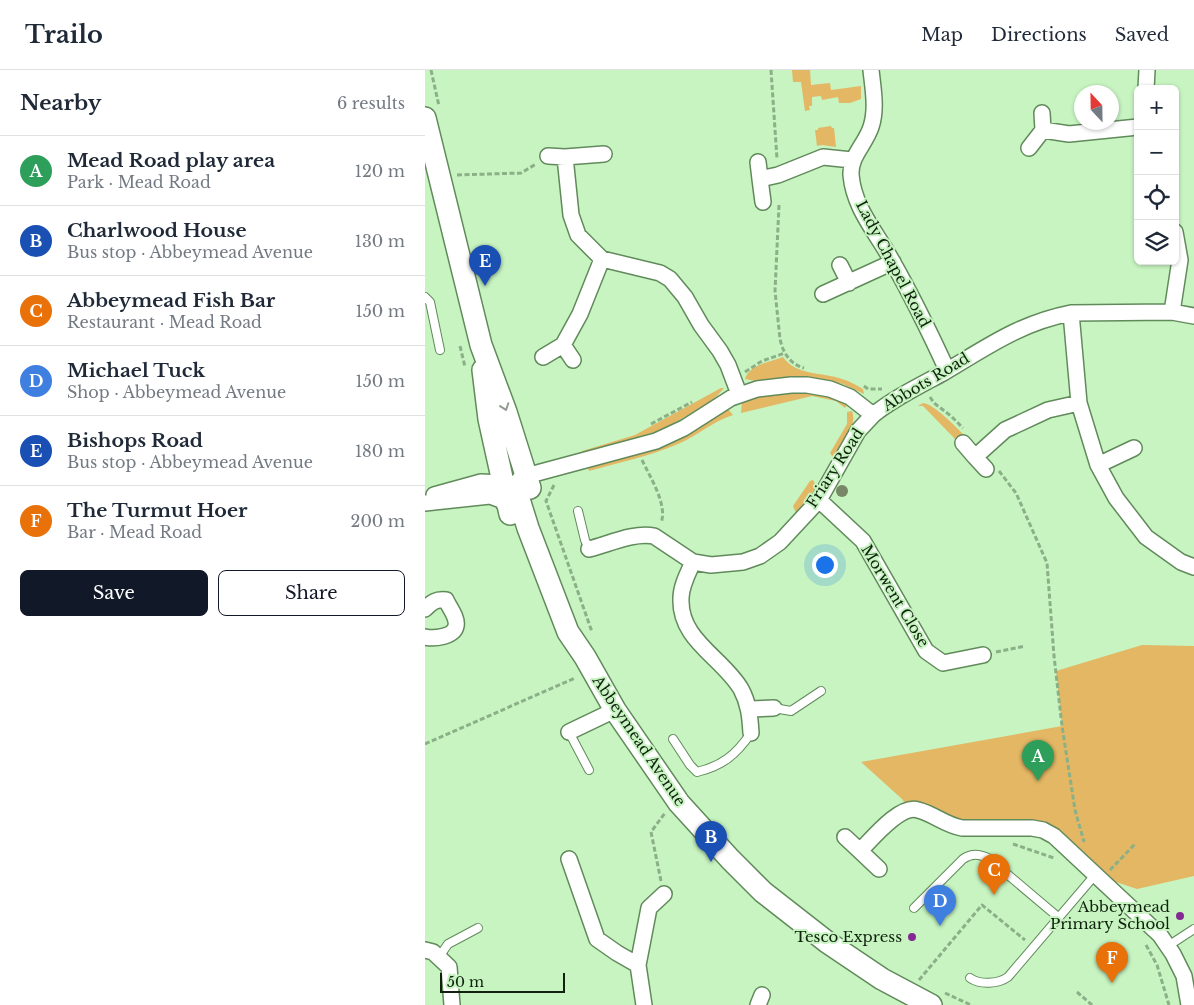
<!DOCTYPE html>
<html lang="en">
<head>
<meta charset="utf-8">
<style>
	body { margin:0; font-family:"Libre Baskerville",serif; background:#f6f6f7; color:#1f2937 }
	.controls { position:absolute; right:15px; top:15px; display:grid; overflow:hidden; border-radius:8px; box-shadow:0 1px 4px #0004 }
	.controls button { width:45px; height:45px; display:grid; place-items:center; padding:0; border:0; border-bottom:1px solid #e0e1e3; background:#fff; color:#1f2937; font:25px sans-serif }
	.compass { position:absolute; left:649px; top:15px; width:45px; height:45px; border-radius:50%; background:#fff; box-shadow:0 1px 4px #0004; rotate:338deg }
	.scale { position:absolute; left:15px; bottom:12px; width:125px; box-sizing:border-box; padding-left:5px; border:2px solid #10210e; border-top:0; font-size:14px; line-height:18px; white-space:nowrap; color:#10210e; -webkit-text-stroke:4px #c7f4c1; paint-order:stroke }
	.you { position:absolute; left:399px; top:494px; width:18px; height:18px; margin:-12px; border:4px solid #fff; border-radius:50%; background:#1a73e8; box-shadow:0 0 0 8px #1a73e833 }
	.badge { display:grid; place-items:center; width:32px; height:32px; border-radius:50%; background:#111827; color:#fff; font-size:16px; font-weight:700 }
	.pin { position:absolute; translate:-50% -41px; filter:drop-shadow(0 1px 2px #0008) }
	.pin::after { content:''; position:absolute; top:26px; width:18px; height:15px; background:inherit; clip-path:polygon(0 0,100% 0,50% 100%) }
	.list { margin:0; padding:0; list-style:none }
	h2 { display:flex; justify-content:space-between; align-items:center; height:65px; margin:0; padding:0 20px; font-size:21px }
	h2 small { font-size:16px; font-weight:400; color:#747a83 }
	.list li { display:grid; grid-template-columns:32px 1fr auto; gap:15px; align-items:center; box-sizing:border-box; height:70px; padding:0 20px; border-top:1px solid #e0e1e3 }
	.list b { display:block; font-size:19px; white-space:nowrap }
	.list p { margin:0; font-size:16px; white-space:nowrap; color:#747a83 }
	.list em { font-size:16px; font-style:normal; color:#747a83 }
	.actions { display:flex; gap:10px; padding:15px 20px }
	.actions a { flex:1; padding:11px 0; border:1px solid #111827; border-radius:8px; text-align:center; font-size:18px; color:#111827 }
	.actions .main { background:#111827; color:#fff }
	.icon { flex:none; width:28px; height:28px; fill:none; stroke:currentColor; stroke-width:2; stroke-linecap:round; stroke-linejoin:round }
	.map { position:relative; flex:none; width:769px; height:935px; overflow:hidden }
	header { display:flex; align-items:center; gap:30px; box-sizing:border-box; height:70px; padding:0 25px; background:#fff; border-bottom:1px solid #e0e1e3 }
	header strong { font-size:24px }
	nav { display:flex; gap:28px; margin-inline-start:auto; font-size:18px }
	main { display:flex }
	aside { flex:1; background:#fff }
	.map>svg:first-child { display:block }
	.green { fill:#e3b764 }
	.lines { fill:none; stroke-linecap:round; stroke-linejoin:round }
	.lane-casing { stroke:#618a5b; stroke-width:10 }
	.street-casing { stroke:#618a5b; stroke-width:18 }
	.secondary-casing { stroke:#618a5b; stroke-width:24 }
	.path { stroke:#8baf86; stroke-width:3; stroke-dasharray:5 2.5; stroke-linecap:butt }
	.lane { stroke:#fff; stroke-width:8 }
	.street { stroke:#fff; stroke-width:15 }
	.secondary { stroke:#fff; stroke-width:21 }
	.tree { fill:#788765 }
	.oneway { stroke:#939b93 }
	.poi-dot { fill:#842893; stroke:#c7f4c1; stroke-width:2 }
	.labels { text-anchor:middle; stroke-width:4; stroke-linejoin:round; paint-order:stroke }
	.street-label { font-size:15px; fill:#10210e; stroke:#c7f4c1 }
	.poi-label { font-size:15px; fill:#10210e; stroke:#c7f4c1; text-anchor:end }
</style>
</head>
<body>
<header>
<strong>Trailo</strong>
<nav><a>Map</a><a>Directions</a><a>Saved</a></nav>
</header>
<main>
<aside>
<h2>Nearby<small>6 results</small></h2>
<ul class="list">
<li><span class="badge" style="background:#2e9e5b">A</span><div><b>Mead Road play area</b><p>Park · Mead Road</p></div><em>120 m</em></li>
<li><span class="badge" style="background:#1a4fb4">B</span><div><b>Charlwood House</b><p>Bus stop · Abbeymead Avenue</p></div><em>130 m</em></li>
<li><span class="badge" style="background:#e8710a">C</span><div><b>Abbeymead Fish Bar</b><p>Restaurant · Mead Road</p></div><em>150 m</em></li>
<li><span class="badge" style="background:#3f7fe0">D</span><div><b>Michael Tuck</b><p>Shop · Abbeymead Avenue</p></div><em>150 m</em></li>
<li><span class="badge" style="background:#1a4fb4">E</span><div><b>Bishops Road</b><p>Bus stop · Abbeymead Avenue</p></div><em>180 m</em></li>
<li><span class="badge" style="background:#e8710a">F</span><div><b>The Turmut Hoer</b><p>Bar · Mead Road</p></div><em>200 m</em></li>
</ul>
<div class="actions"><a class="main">Save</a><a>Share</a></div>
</aside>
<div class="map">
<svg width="769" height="935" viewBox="0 0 769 935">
	<rect width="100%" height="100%" fill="#c7f4c1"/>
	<!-- green -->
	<path class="green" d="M367 0H385L386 15 405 13 406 20 436 16V29L425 33H414L413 27 397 30 396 26 387 27V36H384L385 40 380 41 376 12H368Z
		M406 56 407 58H409L411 77 397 75 392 76 390 60H393V58Z
		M358 287C371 306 397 302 417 309 424 311 431 315 438 319L439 324 418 314 391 308 369 307 331 311 320 309C324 294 346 292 358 287Z
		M296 318H299L291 327 277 337 237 360 158 383 157 381 210 365Z
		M362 322C388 322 400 325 423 334L420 338 411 331 387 326 316 343 317 332 335 326Z
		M498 333C509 334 530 356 538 364L531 370 498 336H493Z
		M303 339 308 345C288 351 272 366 253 374 225 386 193 393 164 401L163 398 242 375 265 364Z
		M427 341C433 357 416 375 409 389L405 383 422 354V342Z
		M388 410 392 417 371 443 368 436 385 411Z
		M717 575 769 576V806L712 819 670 805 629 766 536 758 484 739 477 729 436 692 637 656 631 601Z"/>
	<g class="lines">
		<defs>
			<path id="lane" d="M0 227 5 232 15 280
				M153 441 160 470 164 479
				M349 638 366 641 396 621
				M144 662 164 700
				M248 669 265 695 272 702C297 696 311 685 326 663
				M489 838 538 789C547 783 554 784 563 788L633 847
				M743 876 769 859
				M14 887 23 874 53 858
				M545 908C555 915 573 914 583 907L670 805"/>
			<path id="street" d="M446 0C448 19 452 39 446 57 440 75 425 86 426 105 429 139 452 163 467 191 487 226 505 263 522 300
				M721 19 722 0
				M617 43 618 60
				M604 78 618 60 644 64 713 57
				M123 86 140 87 146 145 153 165 177 189 235 203 245 209 260 227 276 255 295 281 303 295 314 324
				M140 87 179 84
				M333 92 335 109
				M338 132 335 109 353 105 398 87 427 90
				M415 195 424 213
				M398 224 468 192
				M747 242 755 190 750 162
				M646 243 654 333 673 395 691 428 721 467 756 492 769 497
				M138 275 148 290
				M118 287 138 275 155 244 177 189
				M538 373 550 387 580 360 623 340 654 333
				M550 387 561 399
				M673 395 709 378
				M101 406 231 371 259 358 306 328 332 319 366 315H382L405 319 425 327 448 345C469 328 494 316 518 303 562 277 595 253 646 243L747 242 769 246
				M9 425 56 412 77 413
				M394 430 438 471 501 581 518 593 558 585
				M0 433 65 426 76 430 84 440
				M164 479C184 474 209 462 229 466L268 492C263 503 256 516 256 528 254 570 297 587 316 619 324 634 325 647 326 663
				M268 492 286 495 318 492 335 486 355 472 394 430 433 361 448 345
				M0 539C7 532 11 529 21 530 24 537 33 548 31 556 29 567 9 569 0 567
				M324 639 349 638
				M144 662 190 640
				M420 767 435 781C447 769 475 734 493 740 509 744 520 755 537 758H607L618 760 629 766 735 865 748 884 759 906 764 935
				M435 781 454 799
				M144 789 172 869 192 883 213 895
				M0 880 8 882 24 897 27 935
				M219 935 213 895 224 838 239 824
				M333 935 337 925"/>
			<path id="secondary" d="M0 48 56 275 81 342 105 418
				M58 300 64 349 85 444
				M101 406 94 415 93 426 103 458 143 562 160 587 190 640 254 733 305 789 338 822 402 872 457 909 506 935"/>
		</defs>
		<!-- lane casing -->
		<use href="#lane" class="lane-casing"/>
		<!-- street casing -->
		<use href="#street" class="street-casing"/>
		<!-- secondary casing -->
		<use href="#secondary" class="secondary-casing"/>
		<!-- path -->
		<path class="path" d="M6 0 14 36
			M346 0 352 89
			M32 105 96 103 111 94
			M354 135 350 221 355 269C358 283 365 294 379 298
			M35 276 40 297
			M320 302 337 291 360 283
			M439 316 443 319H457
			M505 327 509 333 526 346 538 358
			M226 354 267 332
			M217 390C225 407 243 435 236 453
			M574 401 591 423 622 493 629 586 637 656 650 740 659 772
			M129 415 121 431 167 562
			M571 582 600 576
			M0 674 150 608
			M588 774 629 788
			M685 800 711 773
			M236 811 226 762 240 743
			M721 875 732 895 744 935
			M494 910 557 835 600 870
			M652 922 667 935
			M520 923 546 935"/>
		<!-- lane -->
		<use href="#lane" class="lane"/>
		<!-- street -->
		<use href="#street" class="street"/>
		<!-- secondary -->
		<use href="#secondary" class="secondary"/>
	</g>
	<!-- trees -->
	<circle class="tree" cx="417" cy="421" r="6"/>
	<!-- one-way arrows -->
	<defs><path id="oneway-chevron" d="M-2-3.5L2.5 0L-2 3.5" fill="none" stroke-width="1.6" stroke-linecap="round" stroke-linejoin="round" transform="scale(1.25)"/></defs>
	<use class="oneway" href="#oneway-chevron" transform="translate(80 337) rotate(71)"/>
	<!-- markers -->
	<g class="poi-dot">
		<circle cx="755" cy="846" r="5"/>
		<circle cx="487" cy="867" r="5"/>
	</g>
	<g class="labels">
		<!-- street labels -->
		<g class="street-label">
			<text transform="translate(468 194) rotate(62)" y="5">Lady Chapel Road</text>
			<text transform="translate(501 312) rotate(-31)" y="5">Abbots Road</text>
			<text transform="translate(410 398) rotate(-57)" y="5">Friary Road</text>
			<text transform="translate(470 526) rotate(59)" y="5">Morwent Close</text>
			<text transform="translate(214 671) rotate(56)" y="5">Abbeymead Avenue</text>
		</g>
		<!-- poi labels -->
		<g class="poi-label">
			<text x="745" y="842">Abbeymead<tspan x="745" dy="17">Primary School</tspan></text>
			<text x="477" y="872">Tesco Express</text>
		</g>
	</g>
</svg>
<div class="controls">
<button>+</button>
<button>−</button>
<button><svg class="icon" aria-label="locate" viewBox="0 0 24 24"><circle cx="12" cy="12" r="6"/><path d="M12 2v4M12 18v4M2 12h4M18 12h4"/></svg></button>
<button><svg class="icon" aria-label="layers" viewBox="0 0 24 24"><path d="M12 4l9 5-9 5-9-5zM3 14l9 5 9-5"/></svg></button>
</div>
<svg class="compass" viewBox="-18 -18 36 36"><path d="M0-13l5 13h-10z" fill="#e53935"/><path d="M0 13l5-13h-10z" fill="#747a83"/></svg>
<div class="scale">50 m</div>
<div class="you"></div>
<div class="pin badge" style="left:613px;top:711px;background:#2e9e5b">A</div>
<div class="pin badge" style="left:286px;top:792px;background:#1a4fb4">B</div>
<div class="pin badge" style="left:569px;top:825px;background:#e8710a">C</div>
<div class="pin badge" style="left:515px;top:856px;background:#3f7fe0">D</div>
<div class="pin badge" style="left:60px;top:216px;background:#1a4fb4">E</div>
<div class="pin badge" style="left:687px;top:913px;background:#e8710a">F</div>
</div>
</main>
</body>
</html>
